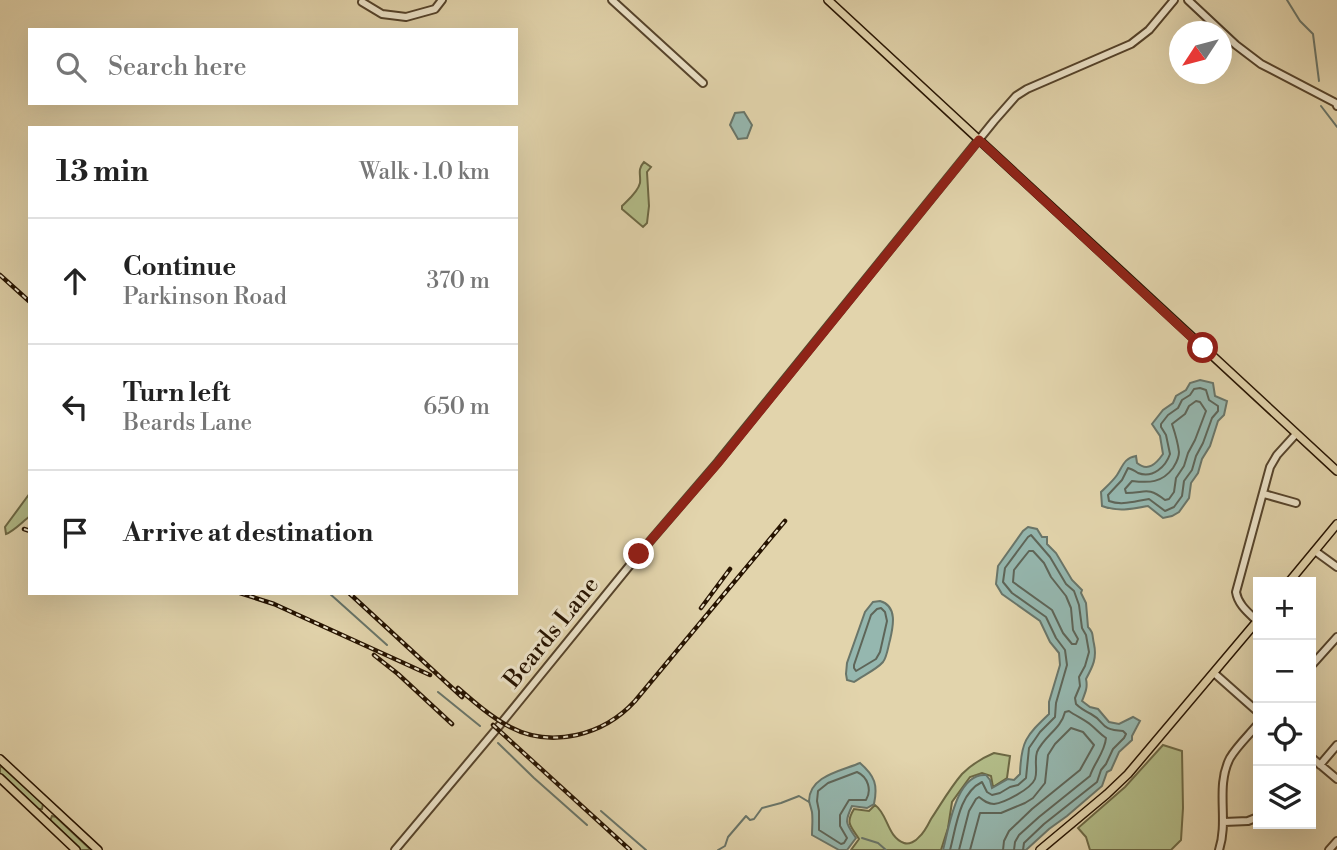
<!DOCTYPE html>
<html lang="en">
<head>
<meta charset="utf-8">
<style>
	body { margin:0; font-family:"Libre Bodoni",serif; background:#f2f2f2; color:#222 }
	.controls { position:absolute; right:21px; bottom:21px; display:grid; overflow:hidden; border-radius:0px; box-shadow:0 7px 28px #0002 }
	.controls button { width:63px; height:63px; display:grid; place-items:center; padding:0; border:0; border-bottom:2px solid #e0e0e0; background:#fff; color:#222; font:35px sans-serif }
	.compass { position:absolute; left:1169px; top:21px; width:63px; height:63px; border-radius:50%; background:#fff; box-shadow:0 7px 28px #0002; rotate:234deg }
	.stop { position:absolute; width:21px; height:21px; margin:-16px; border:5px solid #8f2418; border-radius:50%; background:#fff }
	.stop.end { background:#8f2418; border-color:#fff; box-shadow:0 2px 7px #0008 }
	.list { margin:0; padding:0; list-style:none }
	h2 { display:flex; justify-content:space-between; align-items:center; height:91px; margin:0; padding:0 28px; font-size:30px }
	h2 small { font-size:23px; font-weight:400; color:#767676 }
	.list li { display:grid; grid-template-columns:46px 1fr auto; gap:21px; align-items:center; box-sizing:border-box; height:126px; padding:0 28px; border-top:2px solid #e0e0e0 }
	.list b { display:block; font-size:26px; white-space:nowrap }
	.list p { margin:0; font-size:23px; white-space:nowrap; color:#767676 }
	.list em { font-size:23px; font-style:normal; color:#767676 }
	.icon { flex:none; width:38px; height:38px; fill:none; stroke:currentColor; stroke-width:2; stroke-linecap:round; stroke-linejoin:round }
	.map { position:relative; flex:none; width:1337px; height:850px; overflow:hidden }
	.search { position:absolute; background:#fff; box-shadow:0 7px 28px #0002; left:28px; top:28px; width:490px; height:77px; display:flex; align-items:center; gap:18px; box-sizing:border-box; padding:0 24px; border-radius:0px; color:#767676; font-size:26px }
	.panel { position:absolute; background:#fff; box-shadow:0 7px 28px #0002; left:28px; top:126px; width:490px; height:469px; border-radius:0px }
	.map>svg:first-child { display:block }
	.green { fill:#b3bd89; stroke:#6c6844; stroke-width:2 }
	.water { fill:#95b7af; stroke:#697569; stroke-width:2 }
	.lines { fill:none; stroke-linecap:round; stroke-linejoin:round }
	.shore { stroke:#5e6558; stroke-width:2 }
	.stream { stroke:#697569; stroke-width:2 }
	.minor-casing { stroke:#55432b; stroke-width:10 }
	.major-casing { stroke:#261300; stroke-width:10 }
	.minor { stroke:#ece3c9; stroke-width:6 }
	.major { stroke:#e2d4ac; stroke-width:7 }
	.rail-casing { stroke:#261300; stroke-width:4.5 }
	.rail { stroke:#ece3c9; stroke-width:2; stroke-dasharray:5; stroke-linecap:butt }
	.route { stroke:#8f2418; stroke-width:9 }
	.labels { text-anchor:middle; stroke-width:6; stroke-linejoin:round; paint-order:stroke }
	.street-label { font-size:24px; fill:#261300; stroke:#ece3c9 }
</style>
</head>
<body>
<div class="map">
<svg width="1337" height="850" viewBox="0 0 1337 850">
	<rect width="100%" height="100%" fill="#e2d4ac"/>
	<filter id="stains"><feTurbulence type="fractalNoise" baseFrequency=".00286" numOctaves="4"/><feColorMatrix values="0 0 0 0 .2 0 0 0 0 .09 0 0 0 0 .02 0 0 0 .5 -.17"/></filter>
	<radialGradient id="worn" r=".72"><stop offset=".6" stop-color="#630" stop-opacity="0"/><stop offset="1" stop-color="#630" stop-opacity=".3"/></radialGradient>
	<!-- green -->
	<path class="green" d="M644 162 651 167 647 172 649 206 647 223 643 227 622 209V206C628 200 638 192 640 183 641 174 637 170 644 162Z
		M30 493V516C22 522 14 531 6 534L5 527Z
		M1163 745 1182 751 1183 808 1181 840 1171 850H1090L1086 837 1078 828 1125 787Z
		M994 753 1010 756 1007 778 993 787 991 776 982 773 970 777 952 802 948 828 941 850H851L859 839C851 826 845 824 854 809L869 811 875 805C888 814 887 837 904 843 909 845 916 841 919 837 924 833 928 825 931 819 941 804 950 788 962 774 971 765 982 758 994 753Z
		M0 765 43 804 42 809H37L0 775Z
		M52 816 56 817 91 850H81L50 821Z"/>
	<!-- water -->
	<path class="water" d="M744 112 752 125 747 138 738 139 730 125 735 113Z
		M1200 380 1213 383 1215 396 1227 401 1224 415 1218 421 1210 446 1202 459 1198 473 1191 483 1189 498 1179 512 1172 516 1163 518 1148 506C1132 509 1118 512 1102 506L1101 492C1106 487 1113 481 1117 475 1123 466 1124 458 1136 456L1137 463C1148 472 1156 464 1163 454L1160 436 1152 424 1163 410 1173 403 1176 396 1186 390 1190 383Z
		M1028 527 1037 529 1042 537H1047V544L1056 553 1072 580 1082 590 1081 593 1086 603 1088 627C1094 633 1092 636 1094 644 1097 658 1093 666 1086 679 1088 688 1085 693 1082 701L1090 707 1098 709 1109 722 1119 724 1133 717 1140 721 1132 736V740L1119 752 1111 770 1107 772 1102 786 1067 816 1049 829 1026 850H943C949 828 956 773 986 775L990 780 992 788 1008 779 1014 780 1020 774C1021 741 1026 736 1049 714V702L1060 665 1059 653 1050 642 1040 621 1002 594 996 584 998 566 1023 531Z
		M880 601C898 606 893 627 890 640 888 647 887 657 883 662 876 670 862 676 854 682L847 680 846 674 847 663 865 612 873 602Z
		M860 763C875 776 878 785 874 804L867 808 852 806C844 823 846 823 856 838L847 850H839L812 835C812 827 813 819 812 812 811 808 810 805 809 801 809 776 841 771 860 763Z"/>
	<g class="lines">
		<!-- shore -->
		<path class="shore" d="M1200 388 1206 390 1209 400 1218 406V411L1212 418 1203 443 1196 456 1192 470 1184 481 1182 496 1174 507 1165 511 1149 499C1135 501 1122 506 1109 501L1108 495 1122 480 1128 468C1132 469 1135 471 1138 473 1153 479 1166 466 1170 454L1166 435 1161 427V424L1168 415 1178 408 1182 400 1190 395 1194 389Z
			M1196 401 1200 402 1206 411 1195 440 1188 453 1184 466 1176 478 1174 492 1169 499 1165 500C1147 486 1146 493 1126 493L1125 489 1132 481C1149 483 1162 483 1173 468 1176 463 1179 459 1179 452 1178 443 1175 433 1172 424L1185 414 1189 406Z
			M1029 551H1033L1044 563 1051 577 1066 596 1071 608 1073 630 1078 639 1076 644H1072L1063 633 1052 610 1013 582 1014 570Z
			M877 609 881 608 885 612 887 621 880 652 876 659 856 671 854 668V665L871 615Z
			M857 772C868 777 872 790 866 800H849L840 815V826L847 838 844 843 841 844 819 830V811L817 801 818 791 828 783Z
			M950 850C956 828 959 793 982 782L987 792 992 795 1000 793 1010 787 1018 785 1026 778 1029 748 1040 732 1055 717 1056 703 1067 665 1065 650 1056 638 1046 617 1012 593 1003 582 1005 568 1028 537 1031 535 1050 557 1066 584 1074 591 1079 605 1082 628 1086 635 1089 652 1085 666 1079 677 1080 686 1075 698 1076 704C1081 709 1085 711 1091 714 1106 722 1099 730 1123 731L1126 734 1124 738 1113 749 1106 764 1101 770 1097 782 1044 824 1024 843 1023 850
			M959 850 969 811 976 799 979 797C984 801 988 804 994 804 1004 803 1031 789 1035 779 1038 771 1034 761 1037 752 1044 736 1061 729 1065 712L1069 711C1076 716 1085 720 1091 725 1097 730 1100 734 1106 738 1105 752 1094 763 1090 776L1039 817 1019 835 1015 842 1014 850
			M970 850 980 813H1001L1025 803 1033 798 1045 783 1048 755 1055 744 1071 728 1083 732 1094 745 1080 770 1032 809 1009 831 1004 841 1003 850"/>
		<!-- stream -->
		<path class="stream" d="M1287 0 1300 21 1313 34 1319 81
			M1321 106 1337 127
			M329 593 387 645
			M438 692 480 726
			M498 743 534 778 587 825
			M601 811 646 850
			M862 838 878 843 886 850
			M718 850 725 846 728 837 746 816 750 820 754 819 762 808 781 803 799 796 809 802"/>
		<defs>
			<path id="minor" d="M612 0 703 83
				M1188 0 1236 45 1261 64 1336 103 1337 106
				M362 2 382 14 406 17 435 9 442 0
				M1264 494 1296 503
				M1315 551 1337 567
				M1258 622C1249 613 1238 605 1236 592L1270 467 1277 455 1296 434
				M1311 666 1337 637
				M1214 673 1258 712
				M1311 757 1337 779
				M1320 765 1337 745
				M1224 822 1248 821 1258 817
				M395 850 499 726 639 554 718 462 994 121 1016 96 1027 89 1131 44 1149 30 1174 0
				M1219 850C1229 820 1215 787 1230 758 1237 746 1249 735 1258 724
				M1329 850 1337 841"/>
			<path id="major" d="M828 0 1337 471
				M1289 582 1337 524
				M0 759 98 850
				M0 778 76 850
				M1040 850 1107 794 1128 774 1258 620"/>
		</defs>
		<!-- minor casing -->
		<use href="#minor" class="minor-casing"/>
		<!-- major casing -->
		<use href="#major" class="major-casing"/>
		<!-- minor -->
		<use href="#minor" class="minor"/>
		<!-- major -->
		<use href="#major" class="major"/>
		<defs>
			<path id="rail" d="M0 275 30 302
				M24 529 30 531
				M240 593 274 604 430 675
				M349 593 462 697
				M701 608 730 569
				M374 655 398 674 452 724
				M458 688C474 702 491 717 510 727 552 749 604 735 635 701L785 521
				M493 725 630 850"/>
		</defs>
		<!-- rail casing -->
		<use href="#rail" class="rail-casing"/>
		<!-- rail -->
		<use href="#rail" class="rail"/>
	</g>
	<g class="lines">
		<!-- route -->
		<path class="route" d="M639 554 718 463 979 140 1203 348"/>
	</g>
	<g class="labels">
		<!-- street labels -->
		<g class="street-label">
			<text transform="translate(551 632) rotate(-51)" y="8">Beards Lane</text>
		</g>
	</g>
	<rect width="100%" height="100%" filter="url(#stains)"/>
	<rect width="100%" height="100%" fill="url(#worn)"/>
</svg>
<div class="controls">
<button>+</button>
<button>−</button>
<button><svg class="icon" aria-label="locate" viewBox="0 0 24 24"><circle cx="12" cy="12" r="6"/><path d="M12 2v4M12 18v4M2 12h4M18 12h4"/></svg></button>
<button><svg class="icon" aria-label="layers" viewBox="0 0 24 24"><path d="M12 4l9 5-9 5-9-5zM3 14l9 5 9-5"/></svg></button>
</div>
<svg class="compass" viewBox="-18 -18 36 36"><path d="M0-13l5 13h-10z" fill="#e53935"/><path d="M0 13l5-13h-10z" fill="#767676"/></svg>
<div class="stop" style="left:1203px;top:348px"></div>
<div class="stop end" style="left:639px;top:554px"></div>
<div class="search"><svg class="icon" aria-label="search" viewBox="0 0 24 24"><circle cx="10" cy="10" r="6"/><path d="M15 15l6 6"/></svg>Search here</div>
<section class="panel">
<h2>13 min<small>Walk · 1.0 km</small></h2>
<ul class="list">
<li><svg class="icon" aria-label="ahead" viewBox="0 0 24 24"><path d="M12 20V5M6 11l6-6 6 6"/></svg><div><b>Continue</b><p>Parkinson Road</p></div><em>370 m</em></li>
<li><svg class="icon" aria-label="left" viewBox="0 0 24 24"><path d="M17 20v-9H6M10 6l-5 5 5 5"/></svg><div><b>Turn left</b><p>Beards Lane</p></div><em>650 m</em></li>
<li><svg class="icon" aria-label="arrive" viewBox="0 0 24 24"><path d="M6 21V4h12l-3 4 3 4H6"/></svg><div><b>Arrive at destination</b></div></li>
</ul>
</section>
</div>
</body>
</html>
